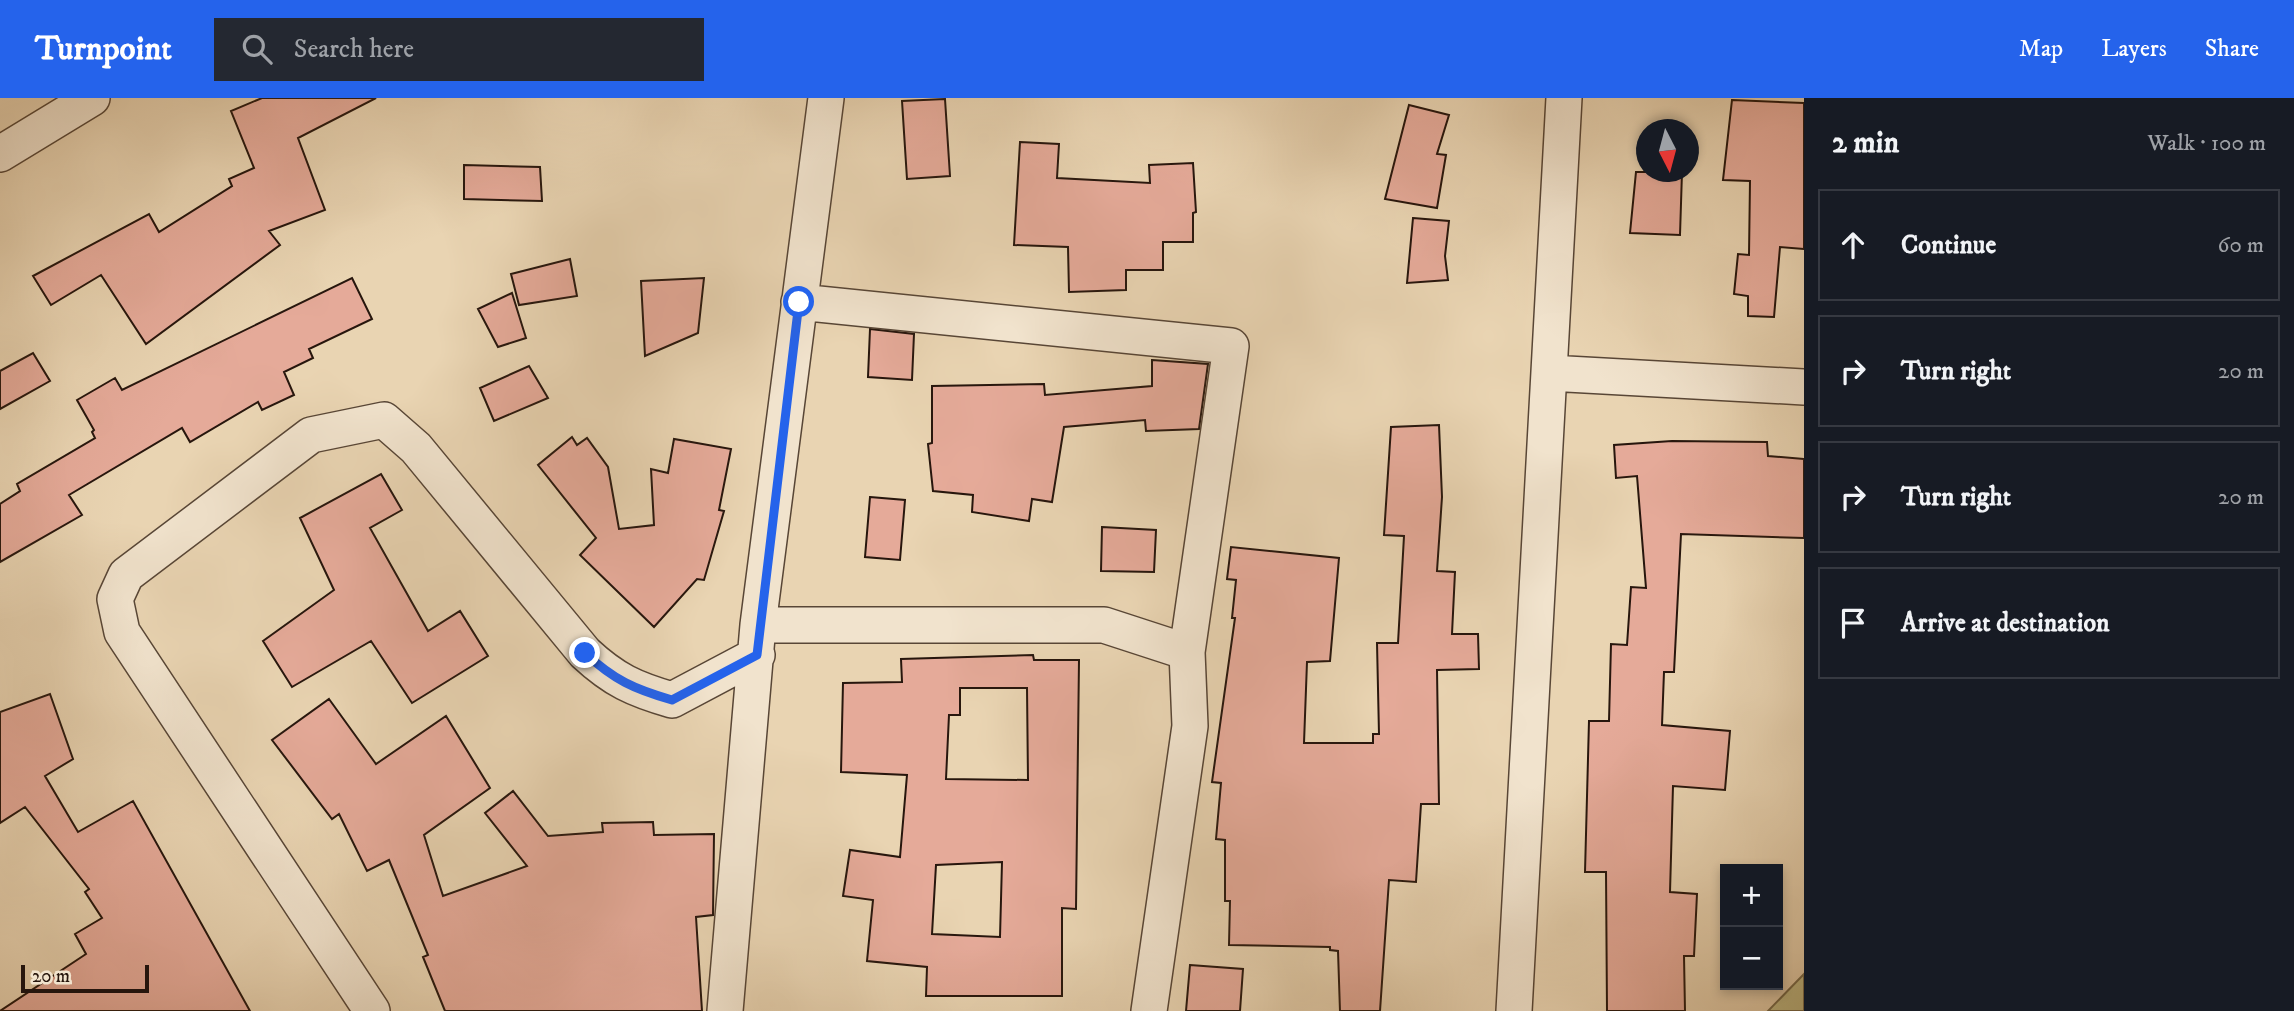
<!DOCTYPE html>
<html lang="en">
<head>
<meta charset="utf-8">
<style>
	body { margin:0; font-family:"IM FELL DW Pica",serif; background:#242831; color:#f1f3f6 }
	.controls { position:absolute; right:21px; bottom:21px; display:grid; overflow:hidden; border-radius:0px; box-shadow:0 4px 10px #0003 }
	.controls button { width:63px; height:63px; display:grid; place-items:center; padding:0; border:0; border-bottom:2px solid #363941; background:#171b24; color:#f1f3f6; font:35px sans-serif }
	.compass { position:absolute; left:1636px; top:21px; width:63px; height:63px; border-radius:50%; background:#171b24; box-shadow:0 4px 10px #0003; rotate:174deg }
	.scale { position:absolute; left:21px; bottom:18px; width:128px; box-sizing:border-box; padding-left:7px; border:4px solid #27160d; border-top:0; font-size:19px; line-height:24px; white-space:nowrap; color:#27160d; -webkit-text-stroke:5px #f1e3cd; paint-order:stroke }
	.stop { position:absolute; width:21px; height:21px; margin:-16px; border:5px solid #2563eb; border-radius:50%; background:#fff }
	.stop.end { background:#2563eb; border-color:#fff; box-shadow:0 2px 7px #0008 }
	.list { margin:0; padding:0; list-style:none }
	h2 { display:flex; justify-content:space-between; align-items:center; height:91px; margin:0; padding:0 28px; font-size:30px }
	h2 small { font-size:23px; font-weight:400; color:#9ea1a6 }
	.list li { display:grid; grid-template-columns:46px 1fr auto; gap:21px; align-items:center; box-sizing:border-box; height:112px; margin:0 14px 14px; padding:0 14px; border:2px solid #363941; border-radius:0px }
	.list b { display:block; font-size:26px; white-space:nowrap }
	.list em { font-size:23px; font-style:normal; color:#9ea1a6 }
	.icon { flex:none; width:38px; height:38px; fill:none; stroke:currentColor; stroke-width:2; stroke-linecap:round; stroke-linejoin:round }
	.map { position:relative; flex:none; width:1804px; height:913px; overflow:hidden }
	header { display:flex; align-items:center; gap:42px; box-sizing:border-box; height:98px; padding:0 35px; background:#2563eb; color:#fff }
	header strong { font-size:33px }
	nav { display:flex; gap:38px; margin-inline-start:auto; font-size:24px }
	.search { width:490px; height:63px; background:#242831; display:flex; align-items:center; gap:18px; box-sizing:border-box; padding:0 24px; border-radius:0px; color:#9ea1a6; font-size:26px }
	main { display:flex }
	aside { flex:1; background:#171b24 }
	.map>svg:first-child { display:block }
	.green { fill:#bebb87; stroke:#72684a; stroke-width:2 }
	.building { fill:#e5aa99; stroke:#27160d; stroke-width:2; fill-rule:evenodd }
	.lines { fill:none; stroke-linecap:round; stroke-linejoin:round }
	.minor-casing { stroke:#584636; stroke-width:38 }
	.minor { stroke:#f1e3cd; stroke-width:35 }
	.route { stroke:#2563eb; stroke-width:9 }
</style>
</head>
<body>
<header>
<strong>Turnpoint</strong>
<div class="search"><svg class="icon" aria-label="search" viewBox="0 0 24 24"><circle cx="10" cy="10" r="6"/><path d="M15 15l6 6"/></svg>Search here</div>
<nav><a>Map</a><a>Layers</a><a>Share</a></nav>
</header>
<main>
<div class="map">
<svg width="1804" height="913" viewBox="0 0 1804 913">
	<rect width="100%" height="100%" fill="#e9d4b2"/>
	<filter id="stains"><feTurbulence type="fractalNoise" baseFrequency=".00286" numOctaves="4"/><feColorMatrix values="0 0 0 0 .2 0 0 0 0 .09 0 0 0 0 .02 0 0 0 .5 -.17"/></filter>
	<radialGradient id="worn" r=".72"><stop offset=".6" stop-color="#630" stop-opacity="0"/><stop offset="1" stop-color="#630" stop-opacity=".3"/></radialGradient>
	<!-- green -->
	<path class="green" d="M1804 876V913H1768Z"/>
	<!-- building -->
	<path class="building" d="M262 0H376L298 40 325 112 269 133 280 147 146 246 101 177 51 207 33 178 149 116 159 134 232 88 229 81 254 70 231 13Z
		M945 1 950 78 907 81 902 3Z
		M1732 2 1804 5V151L1780 149 1774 219 1748 218V198L1734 196 1738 156 1749 157 1750 83 1723 82Z
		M1409 7 1449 17 1437 56 1446 57 1437 110 1385 101Z
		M1020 44 1059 46 1057 80 1150 85 1149 67 1193 65 1196 114 1193 115V144H1163V172H1126V192L1069 194 1068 149 1014 147Z
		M464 67 540 69 542 103 464 101Z
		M1636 74H1682L1680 137 1630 135Z
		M1413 120 1449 123 1445 158 1448 182 1407 185Z
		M570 161 577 198 519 207 511 176Z
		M352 180 372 221 309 251 313 260 284 274 294 297 262 312 258 304 190 344 182 330 69 397 82 417 0 464V406L20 393 17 386 95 340 92 334 94 332 77 302 115 280 122 292Z
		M704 180 698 235 645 258 641 183Z
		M512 195 526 240 498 249 478 211Z
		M870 231 914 236 912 282 868 279Z
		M33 255 50 283 0 311V273Z
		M1152 262 1208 266 1199 331 1146 333 1145 322 1064 329 1052 404 1032 401 1029 423 972 414 973 397 933 393 928 346 932 345V288L1044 286 1045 297 1152 288Z
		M529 268 548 300 494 323 480 290Z
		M1439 327 1442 399 1437 473 1455 474 1452 536H1478L1479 571 1437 572 1439 706H1421L1416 784 1389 782 1380 913H1340L1338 853 1330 852V849L1229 847 1230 803H1225V742L1216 741 1221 685 1212 684 1235 520H1232L1236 482 1227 481 1231 449 1339 460 1330 563 1307 564 1304 645H1373V636H1379L1377 545H1398L1404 438 1384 437 1391 329Z
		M572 339 577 347 587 340 608 369 619 431 654 427 651 371 668 375 674 341 731 351 719 412 724 413 704 482 697 481 654 529 580 457 596 440 538 367Z
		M1672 343 1767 344 1768 358 1804 361V440L1681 436 1674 574H1664L1662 627 1730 633 1725 692 1673 688 1670 794 1697 796 1694 858H1684L1685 913H1607L1606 774H1585L1589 623H1609L1611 546 1627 547 1631 489 1646 490 1637 378 1616 380 1614 347Z
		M381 376 402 412 370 430 428 533 460 513 488 558 412 605 371 543 292 589 263 543 334 492 300 420Z
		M870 399 905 402 900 462 865 459Z
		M1102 429 1156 432 1154 474 1101 473Z
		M1033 557 1034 562H1079L1076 811 1062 810V898H926L927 869 867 863 873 802 843 798 850 752 900 759 907 677 841 674 843 585 902 584 901 561ZM960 590H1027L1028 682 946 681 949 617H960ZM1002 764 1000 839 932 836 936 767Z
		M50 596 73 661 45 678 78 734 133 703 250 913H0L86 856 75 836 102 820 85 794 89 791 25 709 0 725V614Z
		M329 601 376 666 446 618 490 690 424 737 443 798 527 768 485 715 513 693 548 738 603 734 602 725 653 724 654 737 714 736 713 817 696 819 702 913H445L423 859 428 857 389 762 367 773 339 716 332 721 272 642Z
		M1190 867 1243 871 1240 913H1186Z"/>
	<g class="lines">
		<defs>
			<path id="minor" d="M0 56 92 0
				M799 204 1231 248 1187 554
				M1549 275 1804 289
				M758 527H1104L1187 554 1190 628 1149 913
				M372 913 122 534 115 501 126 477 311 337 384 322 416 350 585 555C614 582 634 591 672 602L757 557
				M725 913 758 527 826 0
				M1514 913 1564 0"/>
		</defs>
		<!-- minor casing -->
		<use href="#minor" class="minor-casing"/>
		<!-- minor -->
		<use href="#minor" class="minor"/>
	</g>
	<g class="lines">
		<!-- route -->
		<path class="route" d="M585 555C614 582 634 591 672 602L757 557 799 204"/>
	</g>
	<rect width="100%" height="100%" filter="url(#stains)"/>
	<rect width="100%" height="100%" fill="url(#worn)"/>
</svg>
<div class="controls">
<button>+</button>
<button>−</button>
</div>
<svg class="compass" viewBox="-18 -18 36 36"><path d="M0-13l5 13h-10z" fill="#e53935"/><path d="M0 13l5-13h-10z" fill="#9ea1a6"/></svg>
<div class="scale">20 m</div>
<div class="stop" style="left:799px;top:204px"></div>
<div class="stop end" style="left:585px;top:555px"></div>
</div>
<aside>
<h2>2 min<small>Walk · 100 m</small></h2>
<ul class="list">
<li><svg class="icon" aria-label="ahead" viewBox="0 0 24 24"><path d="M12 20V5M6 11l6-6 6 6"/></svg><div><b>Continue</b></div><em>60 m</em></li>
<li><svg class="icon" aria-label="right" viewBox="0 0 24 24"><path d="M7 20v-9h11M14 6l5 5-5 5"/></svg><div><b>Turn right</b></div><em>20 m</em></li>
<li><svg class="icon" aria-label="right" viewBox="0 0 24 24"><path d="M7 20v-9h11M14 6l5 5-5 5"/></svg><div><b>Turn right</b></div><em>20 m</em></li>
<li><svg class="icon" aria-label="arrive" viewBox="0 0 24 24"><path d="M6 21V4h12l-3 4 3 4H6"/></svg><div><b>Arrive at destination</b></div></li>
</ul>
</aside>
</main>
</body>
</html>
